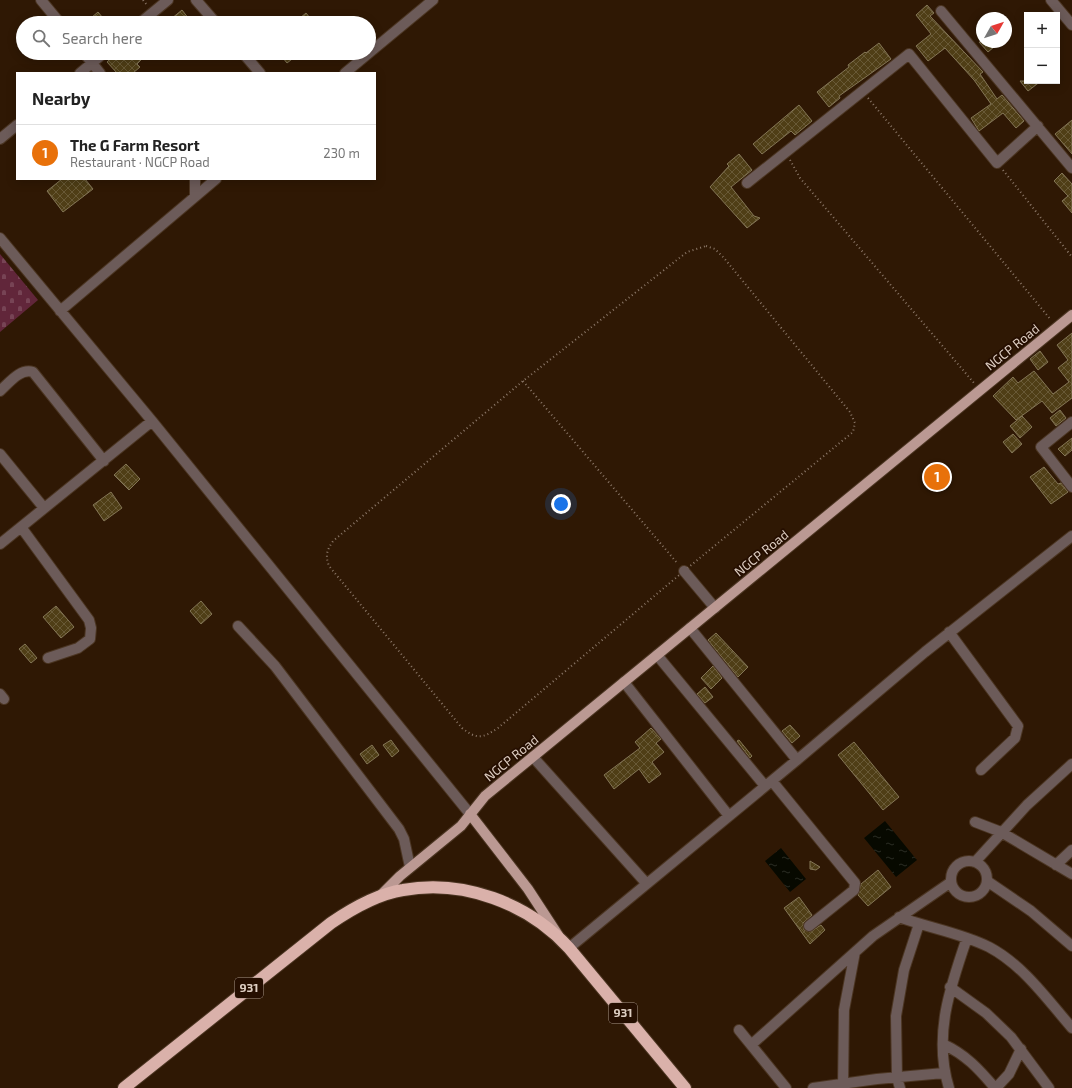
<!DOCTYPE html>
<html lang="en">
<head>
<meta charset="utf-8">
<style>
	body { margin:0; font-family:"Exo 2",sans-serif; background:#f6f6f6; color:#222 }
	.controls { position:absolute; right:12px; top:12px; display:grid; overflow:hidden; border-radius:0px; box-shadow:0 2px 10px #0003 }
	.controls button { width:36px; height:36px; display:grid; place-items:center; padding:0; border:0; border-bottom:1px solid #e0e0e0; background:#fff; color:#222; font:20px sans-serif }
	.compass { position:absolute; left:976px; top:12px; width:36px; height:36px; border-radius:50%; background:#fff; box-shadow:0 2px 10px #0003; rotate:51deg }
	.you { position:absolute; left:561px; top:504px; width:14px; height:14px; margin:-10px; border:3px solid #fff; border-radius:50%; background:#1a73e8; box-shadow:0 0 0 6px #1a73e833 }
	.badge { display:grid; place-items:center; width:26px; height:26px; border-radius:50%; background:#376e72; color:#fff; font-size:13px; font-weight:700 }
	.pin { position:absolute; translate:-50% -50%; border:2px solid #fff; box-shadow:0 1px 4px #0006 }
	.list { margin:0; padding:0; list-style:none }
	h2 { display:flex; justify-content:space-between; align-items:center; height:52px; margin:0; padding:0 16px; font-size:17px }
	h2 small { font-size:13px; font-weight:400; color:#767676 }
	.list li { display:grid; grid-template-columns:26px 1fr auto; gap:12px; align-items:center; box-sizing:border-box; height:56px; padding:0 16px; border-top:1px solid #e0e0e0 }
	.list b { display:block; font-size:15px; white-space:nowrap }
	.list p { margin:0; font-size:13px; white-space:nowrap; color:#767676 }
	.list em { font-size:13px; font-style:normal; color:#767676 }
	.icon { flex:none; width:22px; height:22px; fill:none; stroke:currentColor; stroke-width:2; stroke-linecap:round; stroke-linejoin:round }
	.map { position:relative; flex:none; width:1072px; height:1088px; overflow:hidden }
	.search { position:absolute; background:#fff; box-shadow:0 2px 10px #0003; left:16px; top:16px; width:360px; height:44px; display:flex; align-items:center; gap:10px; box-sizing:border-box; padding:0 14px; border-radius:22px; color:#767676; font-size:15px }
	.panel { position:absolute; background:#fff; box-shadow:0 2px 10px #0003; left:16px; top:72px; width:360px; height:108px; border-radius:0px }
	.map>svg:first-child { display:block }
	.cemetery { fill:url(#cemetery-stones) }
	.water { fill:url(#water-ripples) }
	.building { fill:url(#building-cross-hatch); stroke:#847656 }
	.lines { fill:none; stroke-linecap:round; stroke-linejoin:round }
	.minor-casing { stroke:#4b3522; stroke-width:12 }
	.major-casing { stroke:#4b3522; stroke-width:12 }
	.highway-casing { stroke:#4b3522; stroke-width:14 }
	.path { stroke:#8c7869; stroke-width:2; stroke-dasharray:1 3; stroke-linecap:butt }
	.minor { stroke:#6c5b59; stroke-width:10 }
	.major { stroke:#bb9993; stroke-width:10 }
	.highway { stroke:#dab1aa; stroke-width:12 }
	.labels { text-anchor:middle; stroke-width:3.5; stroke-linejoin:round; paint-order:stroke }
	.shield { fill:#250e00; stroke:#a69488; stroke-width:1 }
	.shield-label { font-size:12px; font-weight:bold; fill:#decec2 }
	.street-label { font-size:13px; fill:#decec2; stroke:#250e00 }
</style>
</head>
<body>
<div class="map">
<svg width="1072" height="1088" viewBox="0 0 1072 1088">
	<defs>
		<pattern id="cemetery-stones" width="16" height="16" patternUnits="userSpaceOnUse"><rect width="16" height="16" fill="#61263a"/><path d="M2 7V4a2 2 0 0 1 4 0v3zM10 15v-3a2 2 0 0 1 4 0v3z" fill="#745"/></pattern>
		<pattern id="water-ripples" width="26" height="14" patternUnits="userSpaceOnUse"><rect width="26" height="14" fill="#070900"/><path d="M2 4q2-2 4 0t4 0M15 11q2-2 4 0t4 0" fill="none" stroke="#2b2c24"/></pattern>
		<pattern id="building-cross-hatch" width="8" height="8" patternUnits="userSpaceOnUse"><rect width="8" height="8" fill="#4f3e16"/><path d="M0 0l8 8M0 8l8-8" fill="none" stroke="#685936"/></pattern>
	</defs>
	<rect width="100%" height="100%" fill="#2f1804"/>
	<!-- cemetery -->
	<path class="cemetery" d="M0 254 38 300 0 332Z"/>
	<!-- water -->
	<path class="water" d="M885 821 917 860 896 877 864 838Z
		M781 848 806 879 790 892 765 861Z"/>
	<!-- building -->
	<path class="building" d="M927 5 934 13 930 16 983 72 980 74 997 99 1002 95 1024 121 1016 128 1003 113 979 131 971 118 991 104 974 80 945 48 928 61 916 46 931 34 916 15Z
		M182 10 192 23H166Z
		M98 12 107 23H85Z
		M306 13 314 23H294Z
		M979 42H1000L988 52Z
		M879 43 891 59 839 96 840 98 829 107 817 92 849 67 848 65 865 52 866 53Z
		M117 53H137L142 59 137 64 140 67 133 73H117L107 62Z
		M279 53H300L287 63Z
		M1020 81H1041L1028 91Z
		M799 105 812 121 795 135 791 131 762 154 753 144Z
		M1072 120V154L1055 134Z
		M739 154 752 170 731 187 754 216 760 218 747 228 710 187 729 166 727 164Z
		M1062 173 1072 184V213L1062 201 1068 196 1054 181Z
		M62 179H85L93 189 63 212 47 191Z
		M1072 333V398L1052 413 1042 401 1016 420 993 396 1013 377 1018 383 1034 371 1053 394 1069 382 1058 368 1068 360 1057 345Z
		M1040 351 1048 362 1038 370 1030 359Z
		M1060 410 1066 418 1056 426 1050 418Z
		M1022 416 1032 427 1020 438 1010 426Z
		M1013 434 1022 444 1012 453 1003 442Z
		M1072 438V450L1065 456 1058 449Z
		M126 464 140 479 129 490 114 475Z
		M1044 467 1058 484 1061 483 1068 492 1051 504 1030 477Z
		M111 492 122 508 104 521 93 505Z
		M201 601 212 614 201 624 190 611Z
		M56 606 74 627 61 638 43 617Z
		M716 633 748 667 738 677 708 640Z
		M25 644 37 658 31 663 19 649Z
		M713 666 722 678 711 689 701 678Z
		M705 687 713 697 705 703 697 694Z
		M790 725 800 736 792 743 782 731Z
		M651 728 661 739 656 743 664 752 652 762 661 774 649 783 639 769 614 789 604 775 640 748 635 742Z
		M391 740 399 751 392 757 383 745Z
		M739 740 752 756 750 758 737 741Z
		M854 742 899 797 883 810 838 755Z
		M372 745 379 755 367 764 360 754Z
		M810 861 820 867 816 870 810 869Z
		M878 870 891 887 868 906 858 895 861 884Z
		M799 897 812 915 803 923 804 930 810 932 821 925 825 930 810 944 784 908Z"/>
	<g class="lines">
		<defs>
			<path id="minor" d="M41 0 60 23
				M196 0 216 23
				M1051 0 1072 25
				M941 11 1072 168
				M140 23 168 0
				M84 53 100 73
				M243 53 260 73
				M369 53 433 0
				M80 73 104 53
				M345 73 369 53
				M0 139 17 125
				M195 179V196
				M747 183 909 54 997 163 1038 126
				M0 238 152 421 470 814
				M60 311 216 179
				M0 391C9 383 20 368 33 372L104 461
				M1072 422 1041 447 1072 487
				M0 454 44 508
				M21 527 89 620 91 628 90 639 78 648 48 658
				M0 544 152 421
				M684 571 715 608
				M238 626 275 666 399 829 404 839 410 867
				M690 628 797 760
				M949 632 1018 726 1015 738 981 770
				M657 655 765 786
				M624 682 729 816
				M0 694 4 699
				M533 757 646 883
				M772 781 855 883 854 890 809 926
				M975 822 1001 832 1072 874
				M951 879a18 18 0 1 1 36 0a18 18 0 1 1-36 0Z
				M975 862 1027 805 1072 764
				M1056 865 1072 850
				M987 881 1031 911 1072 946
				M899 917C929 928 961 933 989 947 1023 965 1047 999 1072 1028
				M569 948 797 760 925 652 1072 536
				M950 987 986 1013 1011 1037 1049 1088
				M739 1030 786 1088
				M943 1044C966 1055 978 1068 995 1088
				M751 1045 873 936 951 882
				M813 1088 877 1079 944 1073
				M843 1088 844 1010 855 952
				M900 1088 897 1078 896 1016 904 970 919 924
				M949 1088C933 1036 950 987 967 938
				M996 1088 1009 1074 1021 1049"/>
			<path id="major" d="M470 814 528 889 558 935
				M380 896 400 876 461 826 485 796 1072 315"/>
			<path id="highway" d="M124 1088 331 923C353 908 377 894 403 890 463 879 528 903 569 948L685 1088"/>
		</defs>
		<!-- minor casing -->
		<use href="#minor" class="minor-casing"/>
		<!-- major casing -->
		<use href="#major" class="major-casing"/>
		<!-- highway casing -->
		<use href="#highway" class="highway-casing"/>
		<!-- path -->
		<path class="path" d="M143 0 147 5
			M868 98 1051 320
			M790 160 800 178 974 383
			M1003 170 1072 257
			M706 246 715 249 724 258 850 412 855 423 853 432 684 571 498 728C483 738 477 740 462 728L329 566C325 555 327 550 333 541L523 381 687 252Z
			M523 381 678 564"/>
		<!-- minor -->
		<use href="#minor" class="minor"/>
		<!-- major -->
		<use href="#major" class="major"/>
		<!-- highway -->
		<use href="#highway" class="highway"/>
	</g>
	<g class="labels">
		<!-- shield labels -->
		<g class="shield">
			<rect x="235" y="978" width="28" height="20" rx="3"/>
			<rect x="609" y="1003" width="28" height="20" rx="3"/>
		</g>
		<g class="shield-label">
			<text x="249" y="992">931</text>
			<text x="623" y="1017">931</text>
		</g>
		<!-- street labels -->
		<g class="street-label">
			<text transform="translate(1012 347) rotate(-39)" y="5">NGCP Road</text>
			<text transform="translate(761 553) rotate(-39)" y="5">NGCP Road</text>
			<text transform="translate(511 758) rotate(-39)" y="5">NGCP Road</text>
		</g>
	</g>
</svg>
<div class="controls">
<button>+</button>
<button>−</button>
</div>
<svg class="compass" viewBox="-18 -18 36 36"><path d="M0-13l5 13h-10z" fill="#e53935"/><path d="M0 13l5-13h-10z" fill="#767676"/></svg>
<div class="you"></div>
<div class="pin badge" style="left:937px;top:477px;background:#e8710a">1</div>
<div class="search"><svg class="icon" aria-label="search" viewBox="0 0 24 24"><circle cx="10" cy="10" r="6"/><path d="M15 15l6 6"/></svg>Search here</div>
<section class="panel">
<h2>Nearby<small></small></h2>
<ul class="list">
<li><span class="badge" style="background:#e8710a">1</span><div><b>The G Farm Resort</b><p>Restaurant · NGCP Road</p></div><em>230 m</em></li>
</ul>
</section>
</div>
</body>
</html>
